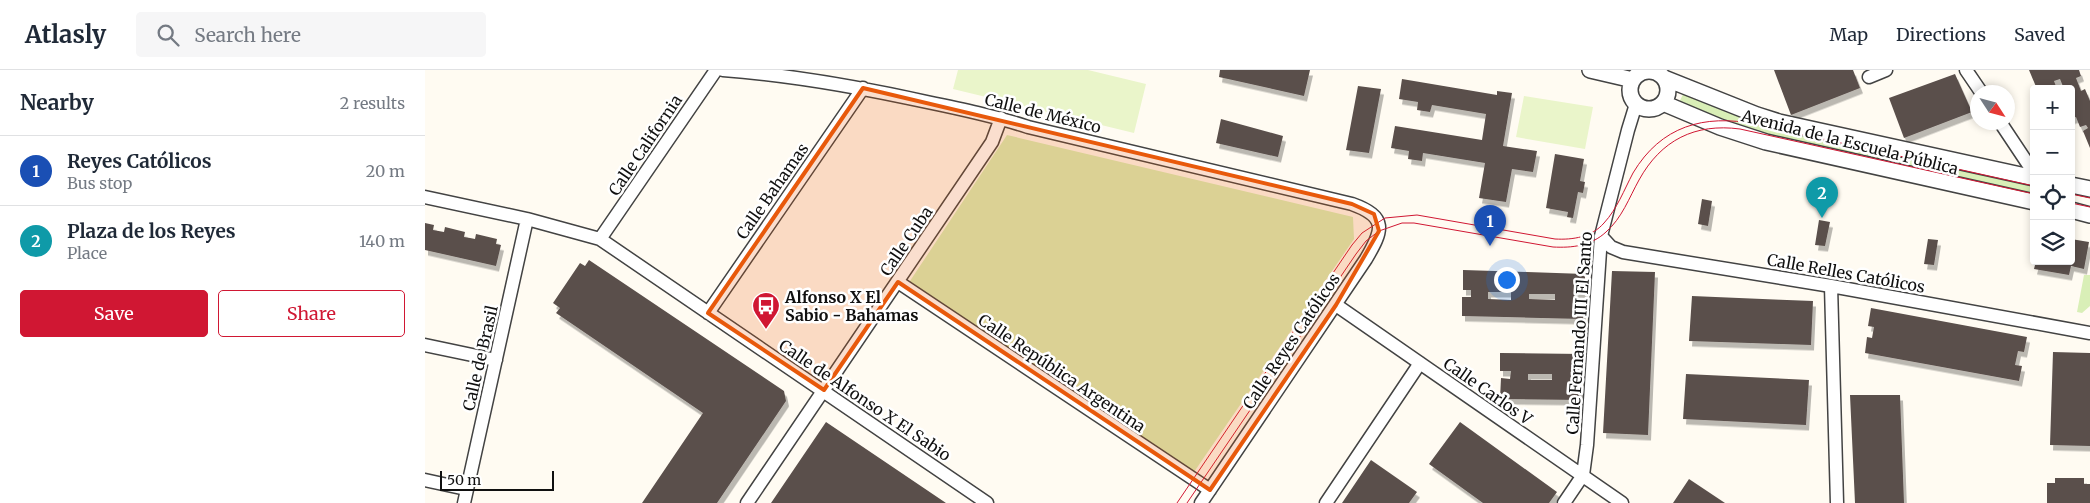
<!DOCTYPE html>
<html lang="en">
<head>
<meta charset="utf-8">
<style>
	body { margin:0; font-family:Merriweather,serif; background:#f6f6f7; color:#1f2937 }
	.controls { position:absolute; right:15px; top:15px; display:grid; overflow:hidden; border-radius:5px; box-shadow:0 2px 8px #0003 }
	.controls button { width:45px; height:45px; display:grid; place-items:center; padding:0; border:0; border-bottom:1px solid #e0e1e3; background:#fff; color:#1f2937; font:25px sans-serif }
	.compass { position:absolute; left:1545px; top:15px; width:45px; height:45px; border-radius:50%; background:#fff; box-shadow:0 2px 8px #0003; rotate:126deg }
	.scale { position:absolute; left:15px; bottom:12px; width:114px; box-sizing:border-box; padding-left:5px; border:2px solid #101010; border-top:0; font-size:14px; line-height:18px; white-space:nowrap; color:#101010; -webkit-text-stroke:4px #fff; paint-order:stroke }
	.you { position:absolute; left:1081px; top:209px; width:18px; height:18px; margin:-12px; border:4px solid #fff; border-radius:50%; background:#1a73e8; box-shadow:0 0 0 8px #1a73e833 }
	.badge { display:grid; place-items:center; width:32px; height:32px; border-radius:50%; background:#d01733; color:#fff; font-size:16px; font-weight:700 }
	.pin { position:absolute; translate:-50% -41px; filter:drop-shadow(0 1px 2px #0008) }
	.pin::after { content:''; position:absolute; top:26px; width:18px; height:15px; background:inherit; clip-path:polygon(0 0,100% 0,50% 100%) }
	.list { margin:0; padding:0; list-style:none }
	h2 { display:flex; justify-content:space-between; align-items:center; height:65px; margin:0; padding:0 20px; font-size:21px }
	h2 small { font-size:16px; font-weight:400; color:#747a83 }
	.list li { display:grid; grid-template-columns:32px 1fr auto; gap:15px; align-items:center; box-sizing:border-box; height:70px; padding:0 20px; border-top:1px solid #e0e1e3 }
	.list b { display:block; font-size:19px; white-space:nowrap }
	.list p { margin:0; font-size:16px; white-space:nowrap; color:#747a83 }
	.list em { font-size:16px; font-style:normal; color:#747a83 }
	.actions { display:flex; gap:10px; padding:15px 20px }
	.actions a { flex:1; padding:11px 0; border:1px solid #d01733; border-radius:5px; text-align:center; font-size:18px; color:#d01733 }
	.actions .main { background:#d01733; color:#fff }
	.icon { flex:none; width:28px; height:28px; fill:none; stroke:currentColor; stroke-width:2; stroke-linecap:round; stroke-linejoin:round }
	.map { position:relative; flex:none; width:1665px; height:433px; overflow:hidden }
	header { display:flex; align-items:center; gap:30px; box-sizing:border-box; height:70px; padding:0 25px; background:#fff; border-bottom:1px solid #e0e1e3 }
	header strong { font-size:24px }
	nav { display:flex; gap:28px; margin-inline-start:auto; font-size:18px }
	.search { width:350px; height:45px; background:#f6f6f7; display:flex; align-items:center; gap:12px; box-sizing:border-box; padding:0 18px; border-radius:5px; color:#747a83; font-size:19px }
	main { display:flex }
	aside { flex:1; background:#fff }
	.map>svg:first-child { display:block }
	.green { fill:#d9efb7 }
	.pitch { fill:#eaf5ca }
	.building { fill:#5a4f4b; fill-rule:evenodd; filter:url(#shadow) }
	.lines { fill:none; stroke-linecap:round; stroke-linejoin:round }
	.minor-casing { stroke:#434343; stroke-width:15 }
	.tertiary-casing { stroke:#434343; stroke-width:18 }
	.minor { stroke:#fff; stroke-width:12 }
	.tertiary { stroke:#fff; stroke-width:15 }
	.tram { stroke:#d01733; stroke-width:1 }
	.marked { fill:#e8590c; fill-opacity:0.2; stroke:#e8590c; stroke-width:4; stroke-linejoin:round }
	.labels { text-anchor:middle; stroke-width:5; stroke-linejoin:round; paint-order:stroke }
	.street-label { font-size:16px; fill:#101010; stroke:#fff }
	.poi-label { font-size:16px; font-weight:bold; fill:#101010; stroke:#fff; text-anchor:start }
</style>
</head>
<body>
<header>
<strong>Atlasly</strong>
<div class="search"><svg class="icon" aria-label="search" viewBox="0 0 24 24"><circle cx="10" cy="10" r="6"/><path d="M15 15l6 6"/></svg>Search here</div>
<nav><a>Map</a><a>Directions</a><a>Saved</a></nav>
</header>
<main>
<aside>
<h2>Nearby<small>2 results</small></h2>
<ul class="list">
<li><span class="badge" style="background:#1a4fb4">1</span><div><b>Reyes Católicos</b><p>Bus stop</p></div><em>20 m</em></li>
<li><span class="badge" style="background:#0f9aa8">2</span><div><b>Plaza de los Reyes</b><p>Place</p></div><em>140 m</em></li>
</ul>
<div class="actions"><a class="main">Save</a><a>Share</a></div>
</aside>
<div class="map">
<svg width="1665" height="433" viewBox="0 0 1665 433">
	<defs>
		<filter id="shadow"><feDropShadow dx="3" dy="5.5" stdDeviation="0" flood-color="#0004"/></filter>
	</defs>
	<rect width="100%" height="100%" fill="#fffbf2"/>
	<!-- green -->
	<path class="green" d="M1259 22 1609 113V127L1334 66 1253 35Z
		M582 65 928 147 929 169 769 402 481 217Z
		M1659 205H1665V236L1657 243 1652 242Z"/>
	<!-- pitch -->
	<path class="pitch" d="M533 0H663L721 14 709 63 528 19Z
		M1099 26 1168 37 1160 79 1091 67Z"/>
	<!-- building -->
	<path class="building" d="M795 0H885L879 26 794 7Z
		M1349 0H1428L1435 18 1366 45Z
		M1604 0H1654L1656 6 1651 8 1656 21 1660 19 1665 31V78L1658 61 1663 58 1661 55 1655 57 1651 47 1646 49V19H1639L1635 9 1629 11 1632 19H1612Z
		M1530 4 1547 42 1479 68 1464 28Z
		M977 9 1072 25V21L1087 23 1078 76 1112 81 1108 102 1087 99 1081 132 1054 128 1060 93 998 83 997 91 983 89 984 81 966 78 970 56 1057 70 1061 44 1007 35 1005 42 992 40 993 32 974 29Z
		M933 16 956 19 944 83 921 80Z
		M796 49 858 66 853 87 791 73Z
		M1130 84 1159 89 1155 111 1160 112 1158 123 1153 122 1148 148 1142 147 1143 142 1121 138Z
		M1277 129 1287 131 1283 156 1273 154Z
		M1394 150 1405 152 1400 176 1390 175Z
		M0 153 9 155 8 160 19 162 20 157 40 162 39 167 45 168 50 169 51 164 72 169 71 174 76 175 71 196 0 180Z
		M1503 169 1513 170 1509 195 1499 194Z
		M1646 169 1664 172 1659 199 1646 196 1644 205 1609 199 1611 191H1646Z
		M164 190 359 321 361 331 292 433H217L278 343 131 243 135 238 128 233 155 193 160 196Z
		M1038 200 1160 204V224H1150L1149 230H1158V249L1037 246V227H1046V220H1038ZM1063 222H1086V230L1063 229ZM1104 224H1130V230L1104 229Z
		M1187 201 1230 202 1223 365 1178 363Z
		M1267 226 1388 231 1386 275 1264 271Z
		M1446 238 1602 267 1599 282 1593 281 1590 295 1597 296 1594 311 1440 283 1442 267 1447 268 1449 257 1443 256Z
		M1628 282 1665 283V376L1625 375Z
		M1075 283 1158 284V305L1148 304 1147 311H1157L1156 330 1075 329 1076 308 1085 309 1086 301H1075ZM1103 304H1127V310H1103Z
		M1261 304 1384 310 1381 355 1258 349Z
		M1425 325H1475L1479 433H1430Z
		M401 352 521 433H346Z
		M1035 352 1132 422 1124 433H1058L1004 394Z
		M946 390 992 422 984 433H917Z
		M1630 408H1659V414H1665V433H1622V413H1630Z
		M1264 409 1300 433H1248Z"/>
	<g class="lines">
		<defs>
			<path id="minor" d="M298 0C367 5 434 17 502 32 536 39 570 46 603 57L927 134C963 147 958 160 941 189L776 433
				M1227 0V1
				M1541 0 1556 22
				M1444 7 1461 0
				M1575 52 1609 103
				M0 127 102 149 175 169 562 433
				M1176 166 1186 177 1198 182 1406 216 1665 263
				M175 169 291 0
				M473 212 785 420
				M1406 216 1412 433
				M911 235 1197 433
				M283 243 438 18
				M0 275 71 290
				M0 410 41 419
				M39 433 102 149
				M322 433 567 72 576 48
				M901 433 995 293
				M1139 433 1158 405 1162 375 1176 166 1203 60 1211 34"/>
			<path id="tertiary" d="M1165 0 1208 10
				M1205 20a19 19 0 1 1 38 0a19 19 0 1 1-38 0Z
				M1239 8 1332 45 1354 52 1609 108
				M1238 33 1295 57 1341 72 1609 132
				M1646 115 1665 119
				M1646 140 1665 145"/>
		</defs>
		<!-- minor casing -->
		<use href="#minor" class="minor-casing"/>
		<!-- tertiary casing -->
		<use href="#tertiary" class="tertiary-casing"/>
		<!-- minor -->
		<use href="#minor" class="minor"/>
		<!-- tertiary -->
		<use href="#tertiary" class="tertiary"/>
		<!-- tram -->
		<path class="tram" d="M1646 124 1665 128
			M1646 133 1665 137
			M752 433 927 175 937 163 960 148 992 145 1130 169C1148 170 1167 167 1179 153 1192 139 1199 120 1208 103 1236 56 1279 44 1330 54L1609 116
			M762 433 931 184 941 171 954 161 977 153H989L1128 177C1147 178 1166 176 1181 162 1197 148 1204 128 1214 110 1236 70 1270 53 1315 59L1609 124"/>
	</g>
	<!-- marked area -->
	<path class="marked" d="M438 18 927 134 949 144 954 161 911 235 785 420 473 212 399 320 283 243Z"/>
	<!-- icons -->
	<defs>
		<symbol id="bus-pin" viewBox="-11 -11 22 30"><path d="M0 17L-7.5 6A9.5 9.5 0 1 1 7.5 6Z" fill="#d01733" stroke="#fff"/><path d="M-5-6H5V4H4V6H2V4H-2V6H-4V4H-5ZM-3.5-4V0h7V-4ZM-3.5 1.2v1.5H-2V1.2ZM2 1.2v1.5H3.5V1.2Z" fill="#fff"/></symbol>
	</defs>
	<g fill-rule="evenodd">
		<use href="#bus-pin" x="325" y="220" width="32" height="43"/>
	</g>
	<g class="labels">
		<!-- street labels -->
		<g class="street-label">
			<text transform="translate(618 43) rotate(14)" y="6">Calle de México</text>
			<text transform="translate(1425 72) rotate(14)" y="6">Avenida de la Escuela Pública</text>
			<text transform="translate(220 75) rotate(-56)" y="6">Calle California</text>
			<text transform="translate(347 121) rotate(-55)" y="6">Calle Bahamas</text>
			<text transform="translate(481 171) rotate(-56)" y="6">Calle Cuba</text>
			<text transform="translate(1421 203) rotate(10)" y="6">Calle Relles Católicos</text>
			<text transform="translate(1154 263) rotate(-86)" y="6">Calle Fernando III El Santo</text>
			<text transform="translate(866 271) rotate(-56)" y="6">Calle Reyes Católicos</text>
			<text transform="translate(55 288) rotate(-77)" y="6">Calle de Brasil</text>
			<text transform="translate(637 303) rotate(34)" y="6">Calle República Argentina</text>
			<text transform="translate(1063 321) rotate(35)" y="6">Calle Carlos V</text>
			<text transform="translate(440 330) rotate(34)" y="6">Calle de Alfonso X El Sabio</text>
		</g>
		<!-- poi labels -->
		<g class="poi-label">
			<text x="360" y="233">Alfonso X El<tspan x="360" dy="18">Sabio - Bahamas</tspan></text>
		</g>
	</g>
</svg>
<div class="controls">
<button>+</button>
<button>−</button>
<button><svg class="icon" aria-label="locate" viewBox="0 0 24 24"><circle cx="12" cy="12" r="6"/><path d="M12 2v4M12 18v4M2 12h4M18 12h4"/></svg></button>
<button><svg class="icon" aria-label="layers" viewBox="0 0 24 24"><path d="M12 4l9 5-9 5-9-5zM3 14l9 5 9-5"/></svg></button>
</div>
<svg class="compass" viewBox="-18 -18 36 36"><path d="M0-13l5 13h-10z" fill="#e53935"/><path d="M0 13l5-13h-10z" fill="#747a83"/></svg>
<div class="scale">50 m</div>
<div class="you"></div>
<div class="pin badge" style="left:1065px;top:176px;background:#1a4fb4">1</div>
<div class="pin badge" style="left:1397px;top:148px;background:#0f9aa8">2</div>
</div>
</main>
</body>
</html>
